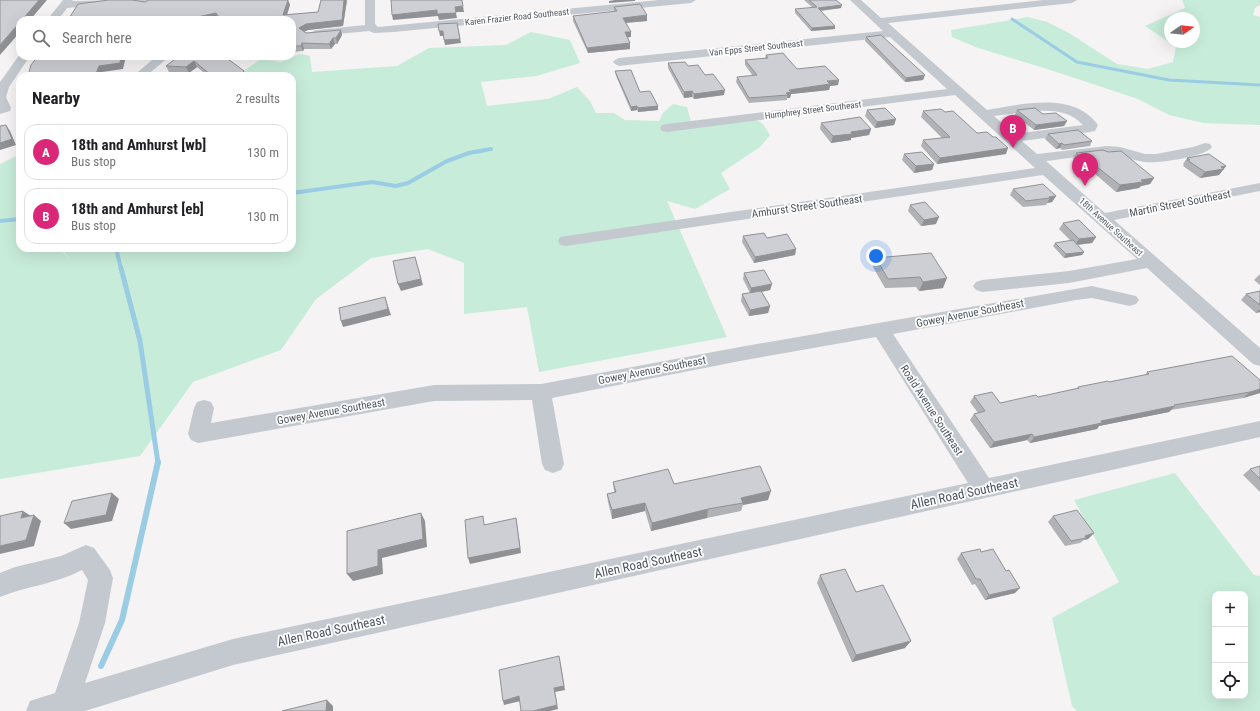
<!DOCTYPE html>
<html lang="en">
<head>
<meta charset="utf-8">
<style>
	body { margin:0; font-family:"Roboto Condensed",sans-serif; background:#f2f2f2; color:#202124 }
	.controls { position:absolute; right:12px; bottom:12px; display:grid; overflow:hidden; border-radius:8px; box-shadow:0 4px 16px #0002 }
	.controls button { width:36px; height:36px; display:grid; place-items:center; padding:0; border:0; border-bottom:1px solid #e0e0e0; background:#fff; color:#202124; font:20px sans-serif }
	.compass { position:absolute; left:1164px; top:12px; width:36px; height:36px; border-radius:50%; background:#fff; box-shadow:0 4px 16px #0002; rotate:76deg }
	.you { position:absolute; left:876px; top:256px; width:14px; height:14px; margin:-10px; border:3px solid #fff; border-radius:50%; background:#1a73e8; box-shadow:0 0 0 6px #1a73e833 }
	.badge { display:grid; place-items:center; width:26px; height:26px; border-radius:50%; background:#db2777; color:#fff; font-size:13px; font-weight:700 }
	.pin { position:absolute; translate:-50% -33px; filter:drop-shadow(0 1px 2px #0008) }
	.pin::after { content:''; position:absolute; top:21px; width:14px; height:12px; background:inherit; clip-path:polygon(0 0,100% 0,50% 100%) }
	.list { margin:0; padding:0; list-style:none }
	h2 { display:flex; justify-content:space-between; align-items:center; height:52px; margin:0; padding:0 16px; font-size:17px }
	h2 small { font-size:13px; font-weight:400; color:#757577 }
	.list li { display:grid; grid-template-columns:26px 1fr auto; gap:12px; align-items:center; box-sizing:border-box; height:56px; margin:0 8px 8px; padding:0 8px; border:1px solid #e0e0e0; border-radius:12px }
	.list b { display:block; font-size:15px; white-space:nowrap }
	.list p { margin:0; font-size:13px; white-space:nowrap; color:#757577 }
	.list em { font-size:13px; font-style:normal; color:#757577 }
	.icon { flex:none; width:22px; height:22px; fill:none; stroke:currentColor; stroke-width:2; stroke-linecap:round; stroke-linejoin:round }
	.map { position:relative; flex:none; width:1260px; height:711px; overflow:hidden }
	.search { position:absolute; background:#fff; box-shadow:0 4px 16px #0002; left:16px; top:16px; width:280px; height:44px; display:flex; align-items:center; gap:10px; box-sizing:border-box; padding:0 14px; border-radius:12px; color:#757577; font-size:15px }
	.panel { position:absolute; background:#fff; box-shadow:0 4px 16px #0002; left:16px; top:72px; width:280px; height:180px; border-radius:12px }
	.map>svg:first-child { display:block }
	.green { fill:#c8ecda; fill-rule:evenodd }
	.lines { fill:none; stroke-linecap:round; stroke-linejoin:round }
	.stream-far3 { stroke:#9acce4; stroke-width:3 }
	.stream-far2 { stroke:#9acce4; stroke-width:4 }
	.stream-far1 { stroke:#9acce4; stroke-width:5 }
	.stream { stroke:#9acce4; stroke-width:6 }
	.minor { fill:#c3c9cf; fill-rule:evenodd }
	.wall { fill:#b1b2b6 }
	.shaded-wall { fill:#909194 }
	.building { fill:#cecfd4; stroke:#909194 }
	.labels { text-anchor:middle; stroke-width:3.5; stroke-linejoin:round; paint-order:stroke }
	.far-street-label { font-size:9px; fill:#4d545e; stroke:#fff }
	.street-label { font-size:11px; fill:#4d545e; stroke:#fff }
	.near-street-label { font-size:13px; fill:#4d545e; stroke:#fff }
</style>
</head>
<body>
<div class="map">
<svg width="1260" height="711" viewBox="0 0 1260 711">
	<rect width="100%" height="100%" fill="#f5f3f3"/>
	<!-- green -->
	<path class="green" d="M1182 0H1260V5L1255 8 1253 15 1260 17V125L1203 123 1169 115 1138 99 1041 67 978 48 952 37 951 30 1028 17 1047 22 1069 33 1117 64 1148 69 1173 62 1176 47 1145 26 1185 8ZM1170 18H1194V42H1170Z
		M531 32 570 40 580 63 536 76 481 82 487 106 548 99 577 87 590 101 596 113H614L625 120 659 121 663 113 673 104 687 107 692 125 752 117 763 124 770 135 760 147 721 173 730 189 695 209 667 201 727 337 539 372 527 307 464 314V263L428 249 371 258 316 299 281 350 193 382 140 456 0 479V164L20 154V248H58L70 259 60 248H292V76H236L261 59 281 62 300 54 310 56 312 72 397 66 429 48 506 45Z
		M1175 473 1254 575 1260 576V711H1077L1072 706 1052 618 1119 582 1074 500ZM1215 594H1245V696H1215Z"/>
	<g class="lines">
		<!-- stream-far3 -->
		<path class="stream-far3" d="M1012 19 1077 62 1169 80 1260 85"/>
		<!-- stream-far2 -->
		<path class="stream-far2" d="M292 193 372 182 396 186 408 183 447 161 469 153 491 149
			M0 221 20 219
			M116 248 121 269"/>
		<!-- stream-far1 -->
		<path class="stream-far1" d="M121 268 140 341 158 463"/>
		<!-- stream -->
		<path class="stream" d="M101 666 122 620 158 462"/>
		<!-- minor -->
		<path class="minor" d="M63 0H73L72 1 123 0 118 3 67 8 58 20H47Z
			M124 0H148L153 3 148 6 125 2Z
			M365 0H375V24L378 27 659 0H696L691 3 394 32 374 33 369 31 316 36 310 33 316 30 365 25Z
			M850 0H861L881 18 1044 0H1077L1072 3 888 23 987 110C1021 104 1074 91 1098 125L1095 131 1090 132 1022 141 1037 154 1107 146 1120 147 1145 154H1156L1193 147 1205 143 1210 144 1212 147C1205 157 1156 164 1144 162 1131 160 1120 154 1107 154 1087 154 1066 159 1046 161L1105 213 1260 183V191L1114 220 1260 348V366L1253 364 1147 268 1069 283 982 292 976 290 973 286 976 282 982 280 1069 271 1137 259 1043 175 566 246 560 245 558 241 560 237 566 236 1035 168 955 95 667 132 662 131 660 128 662 125 667 124 947 89 890 37 619 66 615 64 613 62 615 60 619 58 883 31ZM1032 111C1052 110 1069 110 1083 125L1014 134 994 116Z
			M20 54V56H30L9 87 6 97 11 108 10 111 0 114V82Z
			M157 56H170L146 76H133Z
			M1092 286 1136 296 1139 300 1136 304 1130 306 1092 298 1076 300 893 334 989 478 1260 421V437L233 665 85 711H26L30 701 55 693 79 623 88 580 82 570C56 584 27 586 0 597V573L15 567 61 556 86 545 94 548 110 570 113 578 105 623 85 683 233 639 968 483 876 337 740 361 552 398 564 464 561 470 553 473 545 470 542 464 532 400 434 401 198 443 191 440 188 434 194 408 197 402 204 400 211 402 214 408 211 423 434 385 541 384 740 347Z"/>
	</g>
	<!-- wall -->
	<path class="wall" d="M288 0 290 5 287 15 318 12 321 0H347L343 26 308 30 304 32 306 33 342 35 337 44H335L331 49H304L303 51 292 52V20H219L218 19 145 2Z
		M804 0H836L841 8 821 11 835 29 811 31 795 13V9L813 8Z
		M614 7 647 21 626 23 631 32V37H627L630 49 588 53 573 21V16L614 12Z
		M866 37 923 80 905 82 865 41Z
		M766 55 797 69 838 85 830 86 829 90 791 94 790 98H787V100L749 103 736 82 737 77 753 76 745 65V60L765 58Z
		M179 56 246 76H208L197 67 189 73 169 72 166 66Z
		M668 63 688 66 705 75 724 95 694 99 692 97 684 98 668 68Z
		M615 71 640 92 658 106V110L638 112 637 110 631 111 616 76Z
		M867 110 896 119 894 125 875 128 865 116Z
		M1017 110 1043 114 1064 126 1034 130 1015 115Z
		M923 111 945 112 977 133 1006 154 937 164 921 146 923 140 942 138 921 117Z
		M821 123 871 129 869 135 851 138V140L831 143 820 129Z
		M1048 134 1092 141 1090 146 1062 150 1060 148 1056 149 1045 139Z
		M1076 153 1154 178 1150 184 1141 186 1139 188 1116 192 1094 173H1090L1073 159Z
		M904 154 934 164 932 170 914 173 902 160Z
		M1187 158 1226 166 1219 175 1200 178 1183 166 1184 165 1183 164Z
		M1013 189 1056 196 1052 202 1047 203 1046 205 1023 207 1010 195Z
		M910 205 936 224 921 226 908 211Z
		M1063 223 1096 237 1092 243 1077 245 1084 252 1082 255 1064 258 1053 246 1055 243 1071 241 1059 229Z
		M743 236 767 238 796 249 795 255 754 263 742 242Z
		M876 258 943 288 919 291 916 287 885 288 873 267Z
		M744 273 772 284 770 290 762 292 770 306 768 313 749 316 741 301 742 294 750 293 743 279Z
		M1260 274V285L1254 280Z
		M1260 291V312L1256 313 1241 300 1246 294Z
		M1147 372 1260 380V393L1243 398 1171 410 1169 412 1099 426 1097 429 1030 443 1027 440 990 448 970 420 974 414 978 413 970 402 974 396 1000 403 1038 397 1076 389 1078 387 1109 382 1145 375Z
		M1260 466V492L1243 475 1250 469Z
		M613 482 674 484 768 500 743 505 741 511 707 518 651 531 645 511 612 519 608 502 607 494 614 492Z
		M1053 516 1094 533 1088 539 1084 540 1080 543 1065 546 1048 522Z
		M981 552 1015 593 985 600 975 584 972 585 957 559 961 553Z
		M820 575 905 648 852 662 817 583Z"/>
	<!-- shaded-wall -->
	<path class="shaded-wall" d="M39 0H47L30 20H22Z
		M288 0 290 5 285 20 283 15Z
		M344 0H347L343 26 308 30 301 33 299 28Z
		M615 0H635V1L609 3V1Z
		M842 5 841 8 817 11 818 8Z
		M463 6 464 12H456L455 7Z
		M437 10 456 13 457 18 439 20 438 16 393 20 392 15Z
		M216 13 218 19 212 20H183Z
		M647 15V21L623 23V18Z
		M20 22V32L0 55V45Z
		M457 23 461 43 445 45 444 40Z
		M835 26V29L811 31 812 28Z
		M341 30 342 35 337 44 336 38Z
		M439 31H443L444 36H440Z
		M625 32H631V37L625 38Z
		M333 38 335 44 331 49 329 44Z
		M302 43 304 49 303 51 301 46Z
		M630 43V49L588 53 587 48Z
		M121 56H126L123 69 102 72 101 76H95L99 66Z
		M194 61 197 67 189 73 186 67Z
		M244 71 246 76H240Z
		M925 75 923 80 905 82 906 78Z
		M839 80 838 85 830 86 829 90 791 94 790 98H787L788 95 786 93 789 90 827 81Z
		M725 90 724 95 694 99V94Z
		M692 91V97L684 98V92Z
		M637 106V110L631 111V107Z
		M658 106V110L638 112V108Z
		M20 114V119L17 115Z
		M896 119 894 125 875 128 877 122Z
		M1067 121 1064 126 1034 130 1036 125Z
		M6 125 10 131 16 145 0 150V143Z
		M871 129 869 135 851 138V140L831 143 833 136 851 132Z
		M1062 143 1060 148 1056 149 1059 144Z
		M1008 148 1006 154 937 164 940 158Z
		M934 164 932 170 914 173 916 166Z
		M1226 166 1219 175 1200 178 1205 172 1221 167Z
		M1093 167H1097L1094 173H1090Z
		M1154 178 1150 184 1141 186 1139 188 1116 192 1120 185 1141 180Z
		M1056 196 1052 202 1047 203 1050 198 1049 197Z
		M939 217 936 224 921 226 924 220Z
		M1096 237 1092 243 1075 245 1079 239Z
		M796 249 795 255 754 263 755 257Z
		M1084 252 1082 255 1064 258 1066 254Z
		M415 257 423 285 401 291 398 284Z
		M947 278 943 288 919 291 923 282Z
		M772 284 770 290 750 294 751 288Z
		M385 297 391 315 343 327 341 321Z
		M770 306 768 313 749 316 750 310Z
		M1260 309V312L1256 313Z
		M1260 389V393L1243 398 1250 392Z
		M1175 406 1169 412 1099 426 1097 429 1030 443 1034 437 1101 421Z
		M1032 434 1027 440 990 448 994 442Z
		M771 491 768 500 743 505V503L741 498Z
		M112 493 119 499 112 521 71 529 64 523Z
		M645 503V511L612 519V510Z
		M708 509 707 518 651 531 652 523Z
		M23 511 31 516 21 518Z
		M421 513 425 521 427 547 382 558 383 574 353 581 347 574 378 550Z
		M34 515 41 521 34 546 0 554V546Z
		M516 518 517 524 521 553 470 564 468 558Z
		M1094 533 1088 539 1084 540 1086 538 1085 536Z
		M1020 588 1015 593 985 600 989 595Z
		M911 641 905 648 852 662 856 655Z
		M560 660 565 690 555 692 558 709 550 711H533L554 688Z
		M519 696 521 701 504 705 503 701Z
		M327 700 333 706V711H326Z"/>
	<!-- building -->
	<path class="building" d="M0 0H39L22 20H20V22L0 45Z
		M109 0H132L145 2 149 0H288L283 15 318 12 321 0H344L342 20 306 24 299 28 306 33 341 30 336 38H333L329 44 302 43 301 46H292V20H221L216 13 183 20H68L78 4Z
		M391 0H462L463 6 455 7 456 13 437 14V10L392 15Z
		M809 0H836L842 5 818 8 835 26 812 28 795 9 817 7Z
		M640 4 647 15 623 18 631 32H625L630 43 587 48 573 16 617 11 614 7Z
		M457 23 460 39 444 40 443 31H439L438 24Z
		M881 35 925 75 906 78 866 37Z
		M783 53 797 69 825 66 839 80 827 81 830 84 789 90 791 92 786 93 788 95 749 98 737 77 757 75 745 60 768 58 766 55Z
		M38 56H121L120 63 99 66 95 76H28L31 65Z
		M179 56H224L244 71 240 76H212L194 61 186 67 166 66Z
		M685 62 688 66 698 65 705 75 713 74 725 90 694 94 692 91 684 92 668 63Z
		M631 70 640 92 650 91 658 106 638 108 637 106 631 107 615 71Z
		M20 107V114L17 115Z
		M885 108 896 119 877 122 867 110Z
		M1035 108 1043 114 1056 113 1067 121 1036 125 1017 110Z
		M941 109 945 112 953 111 977 133 987 132 993 137H996L1008 148 940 158 923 140 950 137 923 111Z
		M860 117 871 129 851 132 852 134 833 136 821 123Z
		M6 125 12 139 0 143V126Z
		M1078 130 1092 141 1064 145 1062 143 1059 144 1048 134Z
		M1103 150 1108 152 1121 151 1154 178 1141 180 1143 182 1120 185 1097 167H1093L1076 153Z
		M922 152 934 164 916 166 904 154Z
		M1209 154 1226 166 1221 167 1224 169 1205 172 1187 160H1190L1187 158Z
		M1043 184 1056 196 1049 197 1050 198 1026 201 1013 189Z
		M925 202 939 217 924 220 910 205Z
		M1079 220 1096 237 1079 239 1063 223Z
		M764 233 767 238 787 234 796 249 755 257 743 236Z
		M1073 240 1084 252 1066 254 1055 243Z
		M931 253 947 278 923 282 920 277 888 279 876 258Z
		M415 257 421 279 398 284 393 261Z
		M764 270 772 284 751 288 744 273Z
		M761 291 770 306 750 310 742 294Z
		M1260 291V305L1246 294Z
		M385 297 388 309 341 321 339 308Z
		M1232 356 1260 380V389L1250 392 1174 405 1175 406 1101 421 1102 423 1034 437 1032 434 994 442 974 414 985 411 974 396 992 392 1000 403 1036 395 1038 397 1079 388 1078 387 1108 381 1109 382 1149 374 1147 372Z
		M760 466 771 491 741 498 743 503 708 509 652 523 645 503 612 510 607 494 616 492 613 482 668 469 674 484Z
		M1260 466V479L1250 469Z
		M112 493 106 515 64 523 72 501Z
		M1077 510 1094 533 1085 536 1086 538 1071 541 1053 516Z
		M23 511 21 518 34 515 26 540 0 546V516Z
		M421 513 423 539 378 550V566L347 574V531Z
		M483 516 484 525 516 518 520 548 468 558 465 520Z
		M980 549 981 552 993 549 1006 571 1009 570 1020 588 989 595 980 579H976L961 553Z
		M845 569 856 592 883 585 911 641 856 655 820 575Z
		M559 656 564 686 554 688 557 705 533 711H521L519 696 503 701 499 670Z
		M327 700 326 711H282Z"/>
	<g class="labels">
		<!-- far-street labels -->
		<g class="far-street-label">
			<text transform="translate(517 17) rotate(-6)" y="3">Karen Frazier Road Southeast</text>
			<text transform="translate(756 48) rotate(-6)" y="3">Van Epps Street Southeast</text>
			<text transform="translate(813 110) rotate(-7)" y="3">Humphrey Street Southeast</text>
			<text transform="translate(1111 227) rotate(42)" y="3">18th Avenue Southeast</text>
		</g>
		<!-- street labels -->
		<g class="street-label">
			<text transform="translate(1180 203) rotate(-11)" y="4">Martin Street Southeast</text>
			<text transform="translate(807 206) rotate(-8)" y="4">Amhurst Street Southeast</text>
			<text transform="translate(970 313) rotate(-11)" y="4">Gowey Avenue Southeast</text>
			<text transform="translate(652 370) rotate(-11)" y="4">Gowey Avenue Southeast</text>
			<text transform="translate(932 410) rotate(57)" y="4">Roald Avenue Southeast</text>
			<text transform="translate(331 411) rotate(-10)" y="4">Gowey Avenue Southeast</text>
		</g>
		<!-- near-street labels -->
		<g class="near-street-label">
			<text transform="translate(964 493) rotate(-12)" y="5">Allen Road Southeast</text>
			<text transform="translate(648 562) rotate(-12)" y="5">Allen Road Southeast</text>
			<text transform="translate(331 630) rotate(-12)" y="5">Allen Road Southeast</text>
		</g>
	</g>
</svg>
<div class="controls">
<button>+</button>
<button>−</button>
<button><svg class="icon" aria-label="locate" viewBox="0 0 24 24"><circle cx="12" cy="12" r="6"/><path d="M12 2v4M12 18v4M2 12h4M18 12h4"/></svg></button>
</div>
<svg class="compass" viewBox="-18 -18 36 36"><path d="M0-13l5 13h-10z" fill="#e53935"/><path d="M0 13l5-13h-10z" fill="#757577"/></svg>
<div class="you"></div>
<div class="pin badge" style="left:1085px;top:186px">A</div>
<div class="pin badge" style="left:1013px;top:148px">B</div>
<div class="search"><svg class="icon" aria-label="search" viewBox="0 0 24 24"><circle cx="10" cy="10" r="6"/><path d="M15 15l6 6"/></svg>Search here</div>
<section class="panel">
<h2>Nearby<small>2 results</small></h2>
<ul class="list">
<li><span class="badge">A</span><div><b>18th and Amhurst [wb]</b><p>Bus stop</p></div><em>130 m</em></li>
<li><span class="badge">B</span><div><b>18th and Amhurst [eb]</b><p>Bus stop</p></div><em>130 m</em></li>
</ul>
</section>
</div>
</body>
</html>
